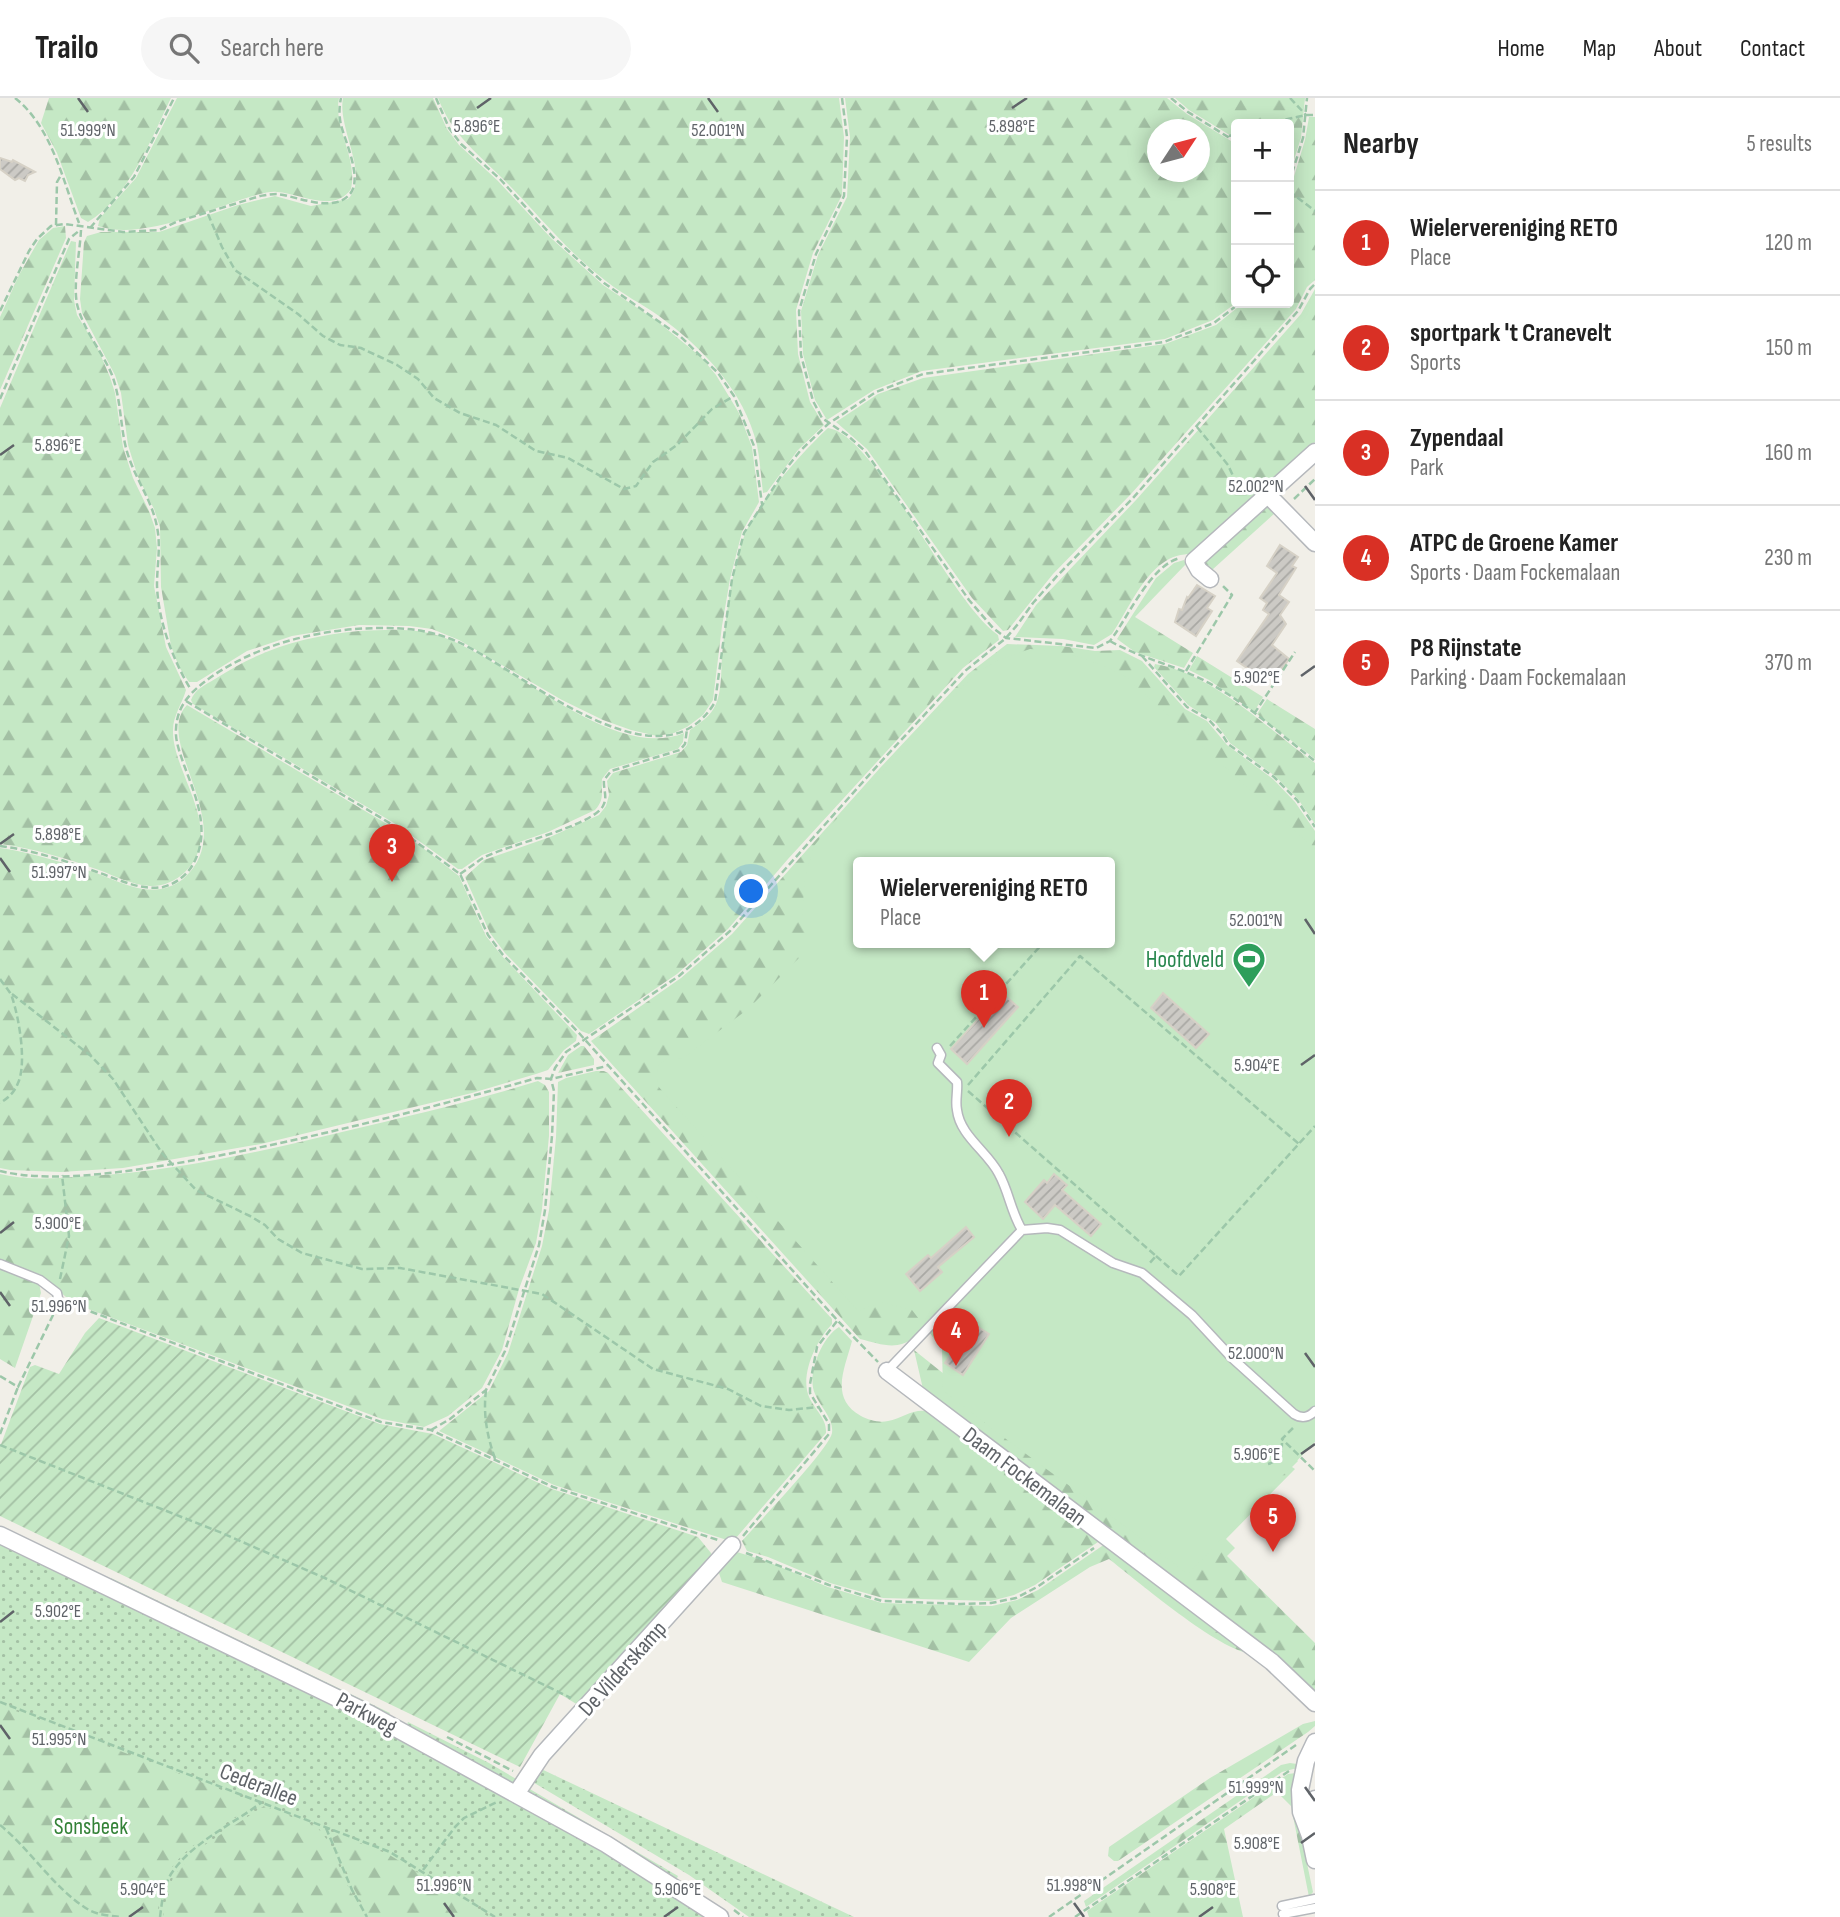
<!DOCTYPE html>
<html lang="en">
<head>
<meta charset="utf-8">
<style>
	body { margin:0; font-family:"Sofia Sans Condensed",sans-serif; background:#f6f6f6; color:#222 }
	.controls { position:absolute; right:21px; top:21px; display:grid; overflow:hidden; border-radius:7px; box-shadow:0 4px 18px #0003 }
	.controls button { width:63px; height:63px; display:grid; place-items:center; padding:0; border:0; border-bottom:2px solid #e0e0e0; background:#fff; color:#222; font:35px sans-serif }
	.compass { position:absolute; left:1147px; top:21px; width:63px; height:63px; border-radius:50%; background:#fff; box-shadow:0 4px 18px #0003; rotate:54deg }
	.you { position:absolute; left:752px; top:794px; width:24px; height:24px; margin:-18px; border:5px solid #fff; border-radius:50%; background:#1a73e8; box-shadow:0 0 0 10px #1a73e833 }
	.badge { display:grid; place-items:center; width:46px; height:46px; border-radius:50%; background:#d93025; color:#fff; font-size:23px; font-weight:700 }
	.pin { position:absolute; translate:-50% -58px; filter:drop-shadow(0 2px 4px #0008) }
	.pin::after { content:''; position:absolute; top:37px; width:24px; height:21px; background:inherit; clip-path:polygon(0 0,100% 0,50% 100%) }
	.popup { position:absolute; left:853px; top:759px; width:262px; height:91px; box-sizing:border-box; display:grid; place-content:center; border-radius:7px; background:#fff; filter:drop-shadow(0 2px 5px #0005); font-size:23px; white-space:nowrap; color:#767676 }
	.popup b { font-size:26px; color:#222 }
	.popup::after { content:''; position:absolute; left:50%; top:100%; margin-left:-14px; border:14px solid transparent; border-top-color:#fff }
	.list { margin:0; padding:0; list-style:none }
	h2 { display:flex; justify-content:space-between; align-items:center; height:91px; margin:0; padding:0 28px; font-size:30px }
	h2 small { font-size:23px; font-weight:400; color:#767676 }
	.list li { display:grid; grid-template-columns:46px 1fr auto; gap:21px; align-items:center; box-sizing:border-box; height:105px; padding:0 28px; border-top:2px solid #e0e0e0 }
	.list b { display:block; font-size:26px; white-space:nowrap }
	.list p { margin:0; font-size:23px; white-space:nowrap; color:#767676 }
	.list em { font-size:23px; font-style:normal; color:#767676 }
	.icon { flex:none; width:38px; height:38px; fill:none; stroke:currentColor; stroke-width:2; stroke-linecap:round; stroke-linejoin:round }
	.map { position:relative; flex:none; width:1315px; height:1819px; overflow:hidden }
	header { display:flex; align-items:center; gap:42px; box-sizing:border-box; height:98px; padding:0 35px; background:#fff; border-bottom:2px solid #e0e0e0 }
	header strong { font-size:33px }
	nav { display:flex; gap:38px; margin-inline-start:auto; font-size:24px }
	.search { width:490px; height:63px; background:#f6f6f6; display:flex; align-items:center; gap:18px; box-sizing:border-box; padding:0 24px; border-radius:38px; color:#767676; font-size:26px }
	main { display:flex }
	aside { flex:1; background:#fff }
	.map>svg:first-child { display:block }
	.grass { fill:url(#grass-dots) }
	.forest { fill:url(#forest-firs); fill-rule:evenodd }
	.garden { fill:url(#garden-furrows) }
	.pitch { fill:#c5e8c5; fill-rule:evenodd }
	.building { fill:url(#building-hatch); stroke:#d6d1c6; stroke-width:2 }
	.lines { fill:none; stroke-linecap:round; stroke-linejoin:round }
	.lane-casing { stroke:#b5b8bc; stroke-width:11 }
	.street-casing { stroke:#b5b8bc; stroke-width:19 }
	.path { stroke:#9cc7a9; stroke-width:2.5; stroke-dasharray:7 3.5; stroke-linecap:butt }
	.lane { stroke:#fff; stroke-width:8 }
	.street { stroke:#fff; stroke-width:16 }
	.ticks { fill:none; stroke:#5f6368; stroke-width:2.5 }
	.labels { text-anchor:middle; stroke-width:6; stroke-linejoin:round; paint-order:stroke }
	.leisure-label { font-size:23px; fill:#27864d; stroke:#fff; text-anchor:end }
	.street-label { font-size:23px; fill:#5f6368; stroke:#fff }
	.park-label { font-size:23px; fill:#348238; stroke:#fff }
	.ticks-label { font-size:18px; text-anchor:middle; fill:#5f6368; stroke:#fff; stroke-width:6; stroke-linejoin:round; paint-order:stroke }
</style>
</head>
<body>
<header>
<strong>Trailo</strong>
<div class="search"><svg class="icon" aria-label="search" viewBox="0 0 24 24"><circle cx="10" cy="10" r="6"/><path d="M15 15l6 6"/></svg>Search here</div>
<nav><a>Home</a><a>Map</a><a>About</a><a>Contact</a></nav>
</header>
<main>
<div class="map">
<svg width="1315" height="1819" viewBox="0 0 1315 1819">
	<defs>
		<pattern id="grass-dots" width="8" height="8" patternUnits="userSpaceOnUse" patternTransform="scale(1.75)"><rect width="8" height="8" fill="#c5e8c5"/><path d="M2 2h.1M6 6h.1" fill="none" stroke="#a3c0a4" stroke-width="1.8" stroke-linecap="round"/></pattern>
		<pattern id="forest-firs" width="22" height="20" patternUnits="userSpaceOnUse" patternTransform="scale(1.75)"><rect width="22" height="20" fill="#c5e8c5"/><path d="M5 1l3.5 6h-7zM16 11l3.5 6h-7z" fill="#a3c0a4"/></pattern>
		<pattern id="garden-furrows" width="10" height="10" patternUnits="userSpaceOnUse" patternTransform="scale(1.75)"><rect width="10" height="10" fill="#c5e8c5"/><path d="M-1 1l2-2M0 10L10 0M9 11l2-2" fill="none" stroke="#a3c0a4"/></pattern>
		<pattern id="building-hatch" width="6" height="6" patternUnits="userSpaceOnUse" patternTransform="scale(1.75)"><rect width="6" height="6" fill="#cccac5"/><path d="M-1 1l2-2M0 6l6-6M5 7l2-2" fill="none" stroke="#a9a8a4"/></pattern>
	</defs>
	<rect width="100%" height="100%" fill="#f1efe8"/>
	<!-- grass -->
	<path class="grass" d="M0 1443 367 1622 601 1750 709 1819H0Z
		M111 1480 390 1615 388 1619 110 1483Z
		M408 1624 489 1665 518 1682 511 1686 406 1629Z
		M537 1669 854 1819H749L689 1777 531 1683Z
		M528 1690 678 1778 676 1782 528 1695Z"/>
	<!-- forest -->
	<path class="forest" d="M49 0H171C151 41 129 99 88 124L81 120 57 55 41 25Z
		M177 0H339C333 31 358 59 351 91 334 116 299 95 277 94 272 93 265 95 260 96 215 108 143 144 98 128L100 120 136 80Z
		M343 0H433L447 31 459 47 498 83 551 140 603 187 657 223 701 259 716 277 739 315 752 349 759 404 742 434 730 481 722 528 713 602 703 617 687 629 674 635 657 638 631 632 603 622 562 602 459 542 432 531 409 528 359 527 292 538 247 553 197 584H189L179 569 171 548 161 489 160 429 154 411 138 379 128 347 121 295 115 277 82 215 80 201 84 144 87 138 101 134H159L238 107 275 98 311 108 348 101C371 78 337 31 343 0Z
		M438 0H839L844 39 842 97 813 155 796 212 798 256 810 304 824 327 798 352 767 394 763 395C761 379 760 362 757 347 744 293 703 250 659 218 642 206 622 196 606 183 566 153 536 113 500 78 474 52 452 36 438 0Z
		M845 0H1167L1187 16 1236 46V205L1213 222 1165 241 922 273 874 292 827 322 815 302 803 256 801 213 818 157 847 99 850 39ZM1157 32H1199V74H1157Z
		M1175 0H1305L1301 40 1289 77V26H1236V41L1189 12Z
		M1309 19H1315V182L1307 189 1296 211 1131 396 1053 476 1008 532 1003 533 972 500 867 351 836 324 878 296 923 280 1165 246 1216 227 1243 205H1289V95L1305 42Z
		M65 128 66 140 0 292V219L19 177 39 142 53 130Z
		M71 143 76 144 74 202 77 217 98 251 110 279 115 295 123 349 133 380 149 413 155 430 157 450 154 488 166 549 186 592C182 606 173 618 173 632 172 676 228 734 184 775 175 783 162 789 150 788 132 787 115 778 99 772 68 761 33 750 0 746V310Z
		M1315 191V344L1201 451C1190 458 1179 455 1169 461 1143 475 1128 512 1112 536L1094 547 1063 541 1015 539 1036 507 1136 402 1301 216Z
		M828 330C875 336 949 503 998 537L999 542 963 570 788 761 728 831 677 876 589 936 581 933 505 855 490 835 465 779 484 762 550 739 599 717 606 708 609 697 607 683 613 675 681 654 687 647 690 632C700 625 711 618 716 606 722 592 721 572 722 558 726 519 731 472 745 436 759 403 801 355 828 330Z
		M1261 408 1270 410 1275 415 1212 472H1209L1204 467V460Z
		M1184 462 1186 466 1135 519 1193 555 1184 570 1135 554 1117 541 1156 480 1174 465Z
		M359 533C382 532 407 530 429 535 503 552 608 666 684 635L683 644 678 651 610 671 602 681C601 694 605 701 595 712L548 734 482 757 462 771H458L394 725 193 606 191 602C195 591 205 587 215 581 261 551 305 538 359 533Z
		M1007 546 1062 548 1095 553 1120 552 1142 563 1185 611 1207 623 1227 647 1273 681 1295 704 1315 733V770L1205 676 814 758 1007 1139 913 1240C897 1253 880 1246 860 1241L591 943 681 880 732 836 880 670 968 576Z
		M1197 558 1263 599 1254 614 1209 582 1189 572Z
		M1155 566C1212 575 1269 632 1315 665V726L1298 701 1275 678 1230 645 1216 625 1188 607 1154 569Z
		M1267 601 1315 631V661L1257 616Z
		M187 607 392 729 419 747 459 778 486 838 502 858 577 937 576 943 564 952 548 972 536 976 472 995 261 1046 123 1070 61 1074 10 1072 0 1070V750C31 754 63 765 93 774 110 780 126 788 143 791 158 793 172 790 183 781 243 729 151 644 187 607Z
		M581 948H584L594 961V967L558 975 568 957Z
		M596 973H604L608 975 832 1221V1226C817 1242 801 1274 808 1296 813 1311 827 1319 826 1335L736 1440 727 1442 554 1387 439 1333 489 1293 508 1255 542 1148 549 1112 556 1039 558 984 566 980Z
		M538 983 545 987 549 994V1038L542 1111 536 1145 519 1191 502 1252 482 1290 448 1318 424 1329 382 1321 83 1209 66 1199 50 1185 0 1163V1076C28 1083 61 1080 90 1078 176 1073 259 1054 342 1034 408 1018 474 1003 538 983Z
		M0 1169 39 1185 41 1195 15 1270 0 1261Z
		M839 1229 852 1243C845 1270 829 1300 861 1318 869 1322 879 1325 888 1323 903 1320 915 1309 930 1314L1099 1439 1098 1444 1035 1487 1014 1497 991 1503 883 1500 830 1485 768 1459 747 1453 742 1443C757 1426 829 1351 832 1335 834 1320 820 1309 815 1296 806 1277 822 1239 839 1229Z
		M914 1252 969 1296 1292 1357 1298 1363 1292 1369 1295 1371 1226 1441 1235 1450 1227 1458 1315 1545V1596L923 1291Z
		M1108 1447 1252 1555C1224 1557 1135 1481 1109 1461L1090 1469 1011 1520 969 1564 722 1484 717 1469 730 1455 737 1454 766 1463 828 1489 882 1505 992 1508 1017 1502 1038 1492 1102 1448Z
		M0 1607 253 1704V1707C225 1728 180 1748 165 1781 160 1793 159 1806 157 1819H0Z
		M1315 1623V1628L1308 1634 1118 1763H1114L1108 1758 1109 1749 1210 1680 1303 1626Z
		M1290 1665 1297 1666V1670L1282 1674 1086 1809 1084 1803 1281 1667Z
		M1296 1675 1295 1708 1313 1794 1309 1799 1291 1708 1277 1694 1224 1731 1243 1819H1089L1087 1813 1288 1676Z
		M264 1708 317 1729 328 1743 350 1793 365 1819H163L167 1796 174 1777 200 1750Z
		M338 1737 388 1756 489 1819H370L354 1791 332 1740Z"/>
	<!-- garden -->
	<path class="garden" d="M99 1220 380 1326 433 1336 552 1391 698 1439 711 1455 712 1465 578 1607 560 1596 520 1669 0 1418V1349L30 1269 35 1267 59 1276 85 1235Z"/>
	<!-- pitch -->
	<path class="pitch" d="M1030 551C1069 554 1092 561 1126 579L1315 751V1344L1188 1476C1107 1413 1022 1356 943 1292L942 1251 912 1212 881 1204 858 1213 657 987 658 968 667 960 682 961 748 911 814 845 802 821 805 779 814 748 829 729 976 575 1000 561ZM858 764H1110V844H858Z"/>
	<!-- building -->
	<path class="building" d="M0 60 12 64 13 62 35 74 28 77 25 83 19 80 15 82 0 71Z
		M1280 447 1298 459 1292 468 1296 470 1279 497 1289 504 1280 517 1286 526 1272 547 1289 561 1276 579 1265 572 1260 579 1237 563 1269 516 1263 512 1267 505 1260 500 1277 475 1267 468Z
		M1197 487 1215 498 1207 510 1212 513 1196 538 1175 524 1179 511 1182 512 1187 499 1188 500Z
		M1002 895 1018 909 967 966 951 951Z
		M1163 895 1209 936 1196 950 1151 910Z
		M1054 1076 1067 1087 1062 1092 1101 1126 1091 1138 1055 1107 1043 1121 1025 1104 1044 1082 1047 1085Z
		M966 1129 974 1139 938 1169 942 1174 920 1193 906 1176 928 1157 931 1160Z
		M964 1220 989 1236 963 1277 945 1265 955 1250 947 1245Z"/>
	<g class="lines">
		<defs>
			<path id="lane" d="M937 950 941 957 938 965 957 984C958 994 955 1003 957 1012 960 1038 988 1054 999 1076 1009 1094 1011 1114 1022 1132
				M1022 1132 1047 1130 1060 1132 1113 1165 1142 1175 1192 1217 1232 1260 1294 1316C1302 1321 1308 1320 1315 1313
				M0 1166 40 1182 57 1195 59 1205
				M887 1273 1022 1132
				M1282 1808 1315 1801
				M1283 1816 1315 1810"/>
			<path id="street" d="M1268 397 1315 445
				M1210 481 1199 472 1194 463 1315 354
				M887 1273 1272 1564 1315 1605
				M0 1437 370 1616 606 1746 720 1819
				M1315 1644 1306 1663 1300 1692 1301 1714 1310 1738 1315 1762
				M516 1696 542 1657 732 1447
				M1311 1735 1315 1701"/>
		</defs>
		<!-- lane casing -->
		<use href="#lane" class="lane-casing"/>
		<!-- street casing -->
		<use href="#street" class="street-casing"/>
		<!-- path -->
		<path class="path" d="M15 0C52 29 63 83 79 125
			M436 0 449 30 461 46 500 81 553 139 604 185 681 239 718 275 734 298 754 348 762 406
			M842 0 847 39 844 98 816 156 799 213 801 257 813 303 822 320 847 337 865 353 969 502 993 530 1006 540 1096 550 1110 543 1115 536C1130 514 1153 466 1180 460
			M1171 0 1188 14 1236 44
			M1290 0 1306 17
			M1265 26 1306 17H1315
			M1229 38 1236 36
			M1289 85 1303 40 1307 0
			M1289 93 1315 113
			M208 116 222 149 235 172 298 216 323 238 340 247 361 250 397 267 418 281 434 300 460 315 496 327 536 353 568 360 624 391 636 388 653 364 677 347 712 311 734 298
			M56 127 57 84 61 77
			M90 130 134 79 174 0
			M81 132C80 154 73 186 77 206 83 232 102 253 112 277 121 301 120 326 126 350 133 378 152 401 157 429 161 448 157 468 157 487 158 523 173 562 191 592
			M0 213 29 153 37 141 51 128 65 126 123 134 159 132 176 124 260 98C266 97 271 96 277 96 297 98 333 116 350 96 363 81 345 43 341 27 339 18 339 9 341 0
			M0 301 69 141 80 132
			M1197 329 1228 367 1234 380 1250 393
			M1294 401 1315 381
			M1110 543C1140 560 1174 567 1205 583 1243 602 1281 637 1315 663
			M1142 558 1187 609 1208 621 1222 636 1228 646 1274 679 1297 702 1315 729
			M1186 573 1232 497 1223 488
			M186 603 393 727 460 776 488 837 503 857 579 935 838 1223 878 1264
			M1254 616 1295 554
			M0 748C32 752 66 763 97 774 118 781 140 793 163 789 175 786 186 778 192 768 212 735 196 699 184 667 180 655 175 643 176 631 177 605 194 591 214 577 264 544 323 530 384 530 410 530 432 533 456 543 519 570 660 698 715 604L732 481 744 435 785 372 800 353 828 326 876 294 923 276 1164 244 1214 225 1240 205
			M460 776C468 771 475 765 483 760 506 747 591 729 603 708 608 699 603 691 604 682L611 673 680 652 685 646 687 631
			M0 881C4 887 10 893 12 899 19 920 27 965 18 985 14 995 8 1000 0 1005
			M12 896 91 958 113 981 162 1055 196 1092 250 1118 265 1127 278 1141 302 1155 362 1171 400 1170 542 1196 653 1271 728 1291 761 1308 789 1312 819 1309
			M950 948 1044 844
			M968 987 1080 858 1299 1046
			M968 993 1156 1158 1148 1167
			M0 1073C57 1087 144 1071 201 1061 314 1040 426 1011 537 980L551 981 607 968
			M1156 1158 1179 1178 1315 1028
			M60 1181 69 1138 62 1077
			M71 1206 381 1324 431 1332 553 1389 718 1442
			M0 1278 18 1289 54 1215
			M486 1292C483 1317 487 1337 495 1361
			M1293 1330 1282 1341 1315 1373
			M431 1332 450 1321 486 1292 505 1253 539 1147 545 1112 552 1038 554 993 551 981 555 970 566 954 679 878 730 833 878 667 965 573 1006 540 1018 526 1033 505 1057 478 1133 400 1298 213 1310 191 1315 186
			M0 1336 18 1289
			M0 1347 222 1435 327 1481 571 1600
			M1268 1366C1282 1362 1282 1354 1282 1341
			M743 1438 829 1336V1326L810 1295V1286L817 1249 837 1223
			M746 1455 829 1487 882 1503 961 1506 991 1505 1016 1500 1037 1489 1094 1450
			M0 1604 390 1754 495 1819
			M447 1639 513 1673
			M0 1727C30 1751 55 1792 89 1812 98 1817 111 1818 121 1819
			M326 1730 352 1792 367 1819
			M423 1772 455 1729 464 1720 497 1704
			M734 1812 743 1819
			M160 1819C162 1805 163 1789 171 1776 192 1744 232 1727 262 1704
			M1049 1819 1296 1647
			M1075 1819 1289 1673"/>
		<!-- lane -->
		<use href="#lane" class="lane"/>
		<!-- street -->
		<use href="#street" class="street"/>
	</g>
	<!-- ticks -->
	<path class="ticks" d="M78 0 88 14M708 0 718 14M477 10 491 0M1012 10 1027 0M0 357 14 347M1305 388 1315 402M1301 578 1315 568M0 746 14 736M0 760 10 774M1305 821 1315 836M1301 967 1315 957M0 1135 14 1124M0 1194 10 1208M1305 1255 1315 1269M1301 1356 1315 1346M0 1524 14 1513M0 1627 10 1641M1305 1689 1315 1703M1301 1745 1315 1735M444 1805 454 1819M1074 1805 1084 1819M129 1819 143 1809M664 1819 678 1809M1199 1819 1213 1809"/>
	<!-- icons -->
	<defs>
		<symbol id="stadium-pin" viewBox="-11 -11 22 30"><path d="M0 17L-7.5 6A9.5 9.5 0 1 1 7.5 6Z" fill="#2e9e5b" stroke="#fff"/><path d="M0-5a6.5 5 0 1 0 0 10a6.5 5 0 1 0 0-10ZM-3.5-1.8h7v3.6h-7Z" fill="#fff"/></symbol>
	</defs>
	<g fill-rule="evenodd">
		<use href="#stadium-pin" x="1230" y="842" width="38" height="52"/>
	</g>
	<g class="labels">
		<!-- leisure labels -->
		<g class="leisure-label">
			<text x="1224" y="869">Hoofdveld</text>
		</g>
		<!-- street labels -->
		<g class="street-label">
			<text transform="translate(1025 1378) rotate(37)" y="8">Daam Fockemalaan</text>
			<text transform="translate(622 1570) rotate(-48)" y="8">De Vilderskamp</text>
			<text transform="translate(367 1615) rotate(28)" y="8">Parkweg</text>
			<text transform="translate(259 1686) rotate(21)" y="8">Cederallee</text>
		</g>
		<!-- park labels -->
		<g class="park-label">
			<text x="91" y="1736">Sonsbeek</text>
		</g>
	</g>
	<g class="ticks-label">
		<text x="477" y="34">5.896°E</text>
		<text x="1012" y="34">5.898°E</text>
		<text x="88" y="38">51.999°N</text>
		<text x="718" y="38">52.001°N</text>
		<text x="58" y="353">5.896°E</text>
		<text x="1256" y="394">52.002°N</text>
		<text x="1257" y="585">5.902°E</text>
		<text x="58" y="742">5.898°E</text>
		<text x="59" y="780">51.997°N</text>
		<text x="1256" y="828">52.001°N</text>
		<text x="1257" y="973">5.904°E</text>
		<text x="58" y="1131">5.900°E</text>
		<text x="59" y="1214">51.996°N</text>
		<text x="1256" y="1261">52.000°N</text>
		<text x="1257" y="1362">5.906°E</text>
		<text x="58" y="1519">5.902°E</text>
		<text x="59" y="1647">51.995°N</text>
		<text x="1256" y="1695">51.999°N</text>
		<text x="1257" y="1751">5.908°E</text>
		<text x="444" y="1793">51.996°N</text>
		<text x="1074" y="1793">51.998°N</text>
		<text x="143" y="1797">5.904°E</text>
		<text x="678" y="1797">5.906°E</text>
		<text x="1213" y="1797">5.908°E</text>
	</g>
</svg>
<div class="controls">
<button>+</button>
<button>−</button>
<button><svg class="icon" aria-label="locate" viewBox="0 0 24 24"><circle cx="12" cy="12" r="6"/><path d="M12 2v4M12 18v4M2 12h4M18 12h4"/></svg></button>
</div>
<svg class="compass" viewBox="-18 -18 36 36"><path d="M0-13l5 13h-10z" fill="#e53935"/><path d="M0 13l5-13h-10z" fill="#767676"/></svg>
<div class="you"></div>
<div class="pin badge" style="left:984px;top:930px">1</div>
<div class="popup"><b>Wielervereniging RETO</b>Place</div>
<div class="pin badge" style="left:1009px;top:1039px">2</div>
<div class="pin badge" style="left:392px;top:784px">3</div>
<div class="pin badge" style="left:956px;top:1268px">4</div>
<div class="pin badge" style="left:1273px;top:1454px">5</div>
</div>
<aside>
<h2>Nearby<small>5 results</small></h2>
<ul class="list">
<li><span class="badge">1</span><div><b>Wielervereniging RETO</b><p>Place</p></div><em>120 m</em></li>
<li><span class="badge">2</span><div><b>sportpark 't Cranevelt</b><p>Sports</p></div><em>150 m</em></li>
<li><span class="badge">3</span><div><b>Zypendaal</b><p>Park</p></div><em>160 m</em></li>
<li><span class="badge">4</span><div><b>ATPC de Groene Kamer</b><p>Sports · Daam Fockemalaan</p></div><em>230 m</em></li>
<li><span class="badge">5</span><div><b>P8 Rijnstate</b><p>Parking · Daam Fockemalaan</p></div><em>370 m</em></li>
</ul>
</aside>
</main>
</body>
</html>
